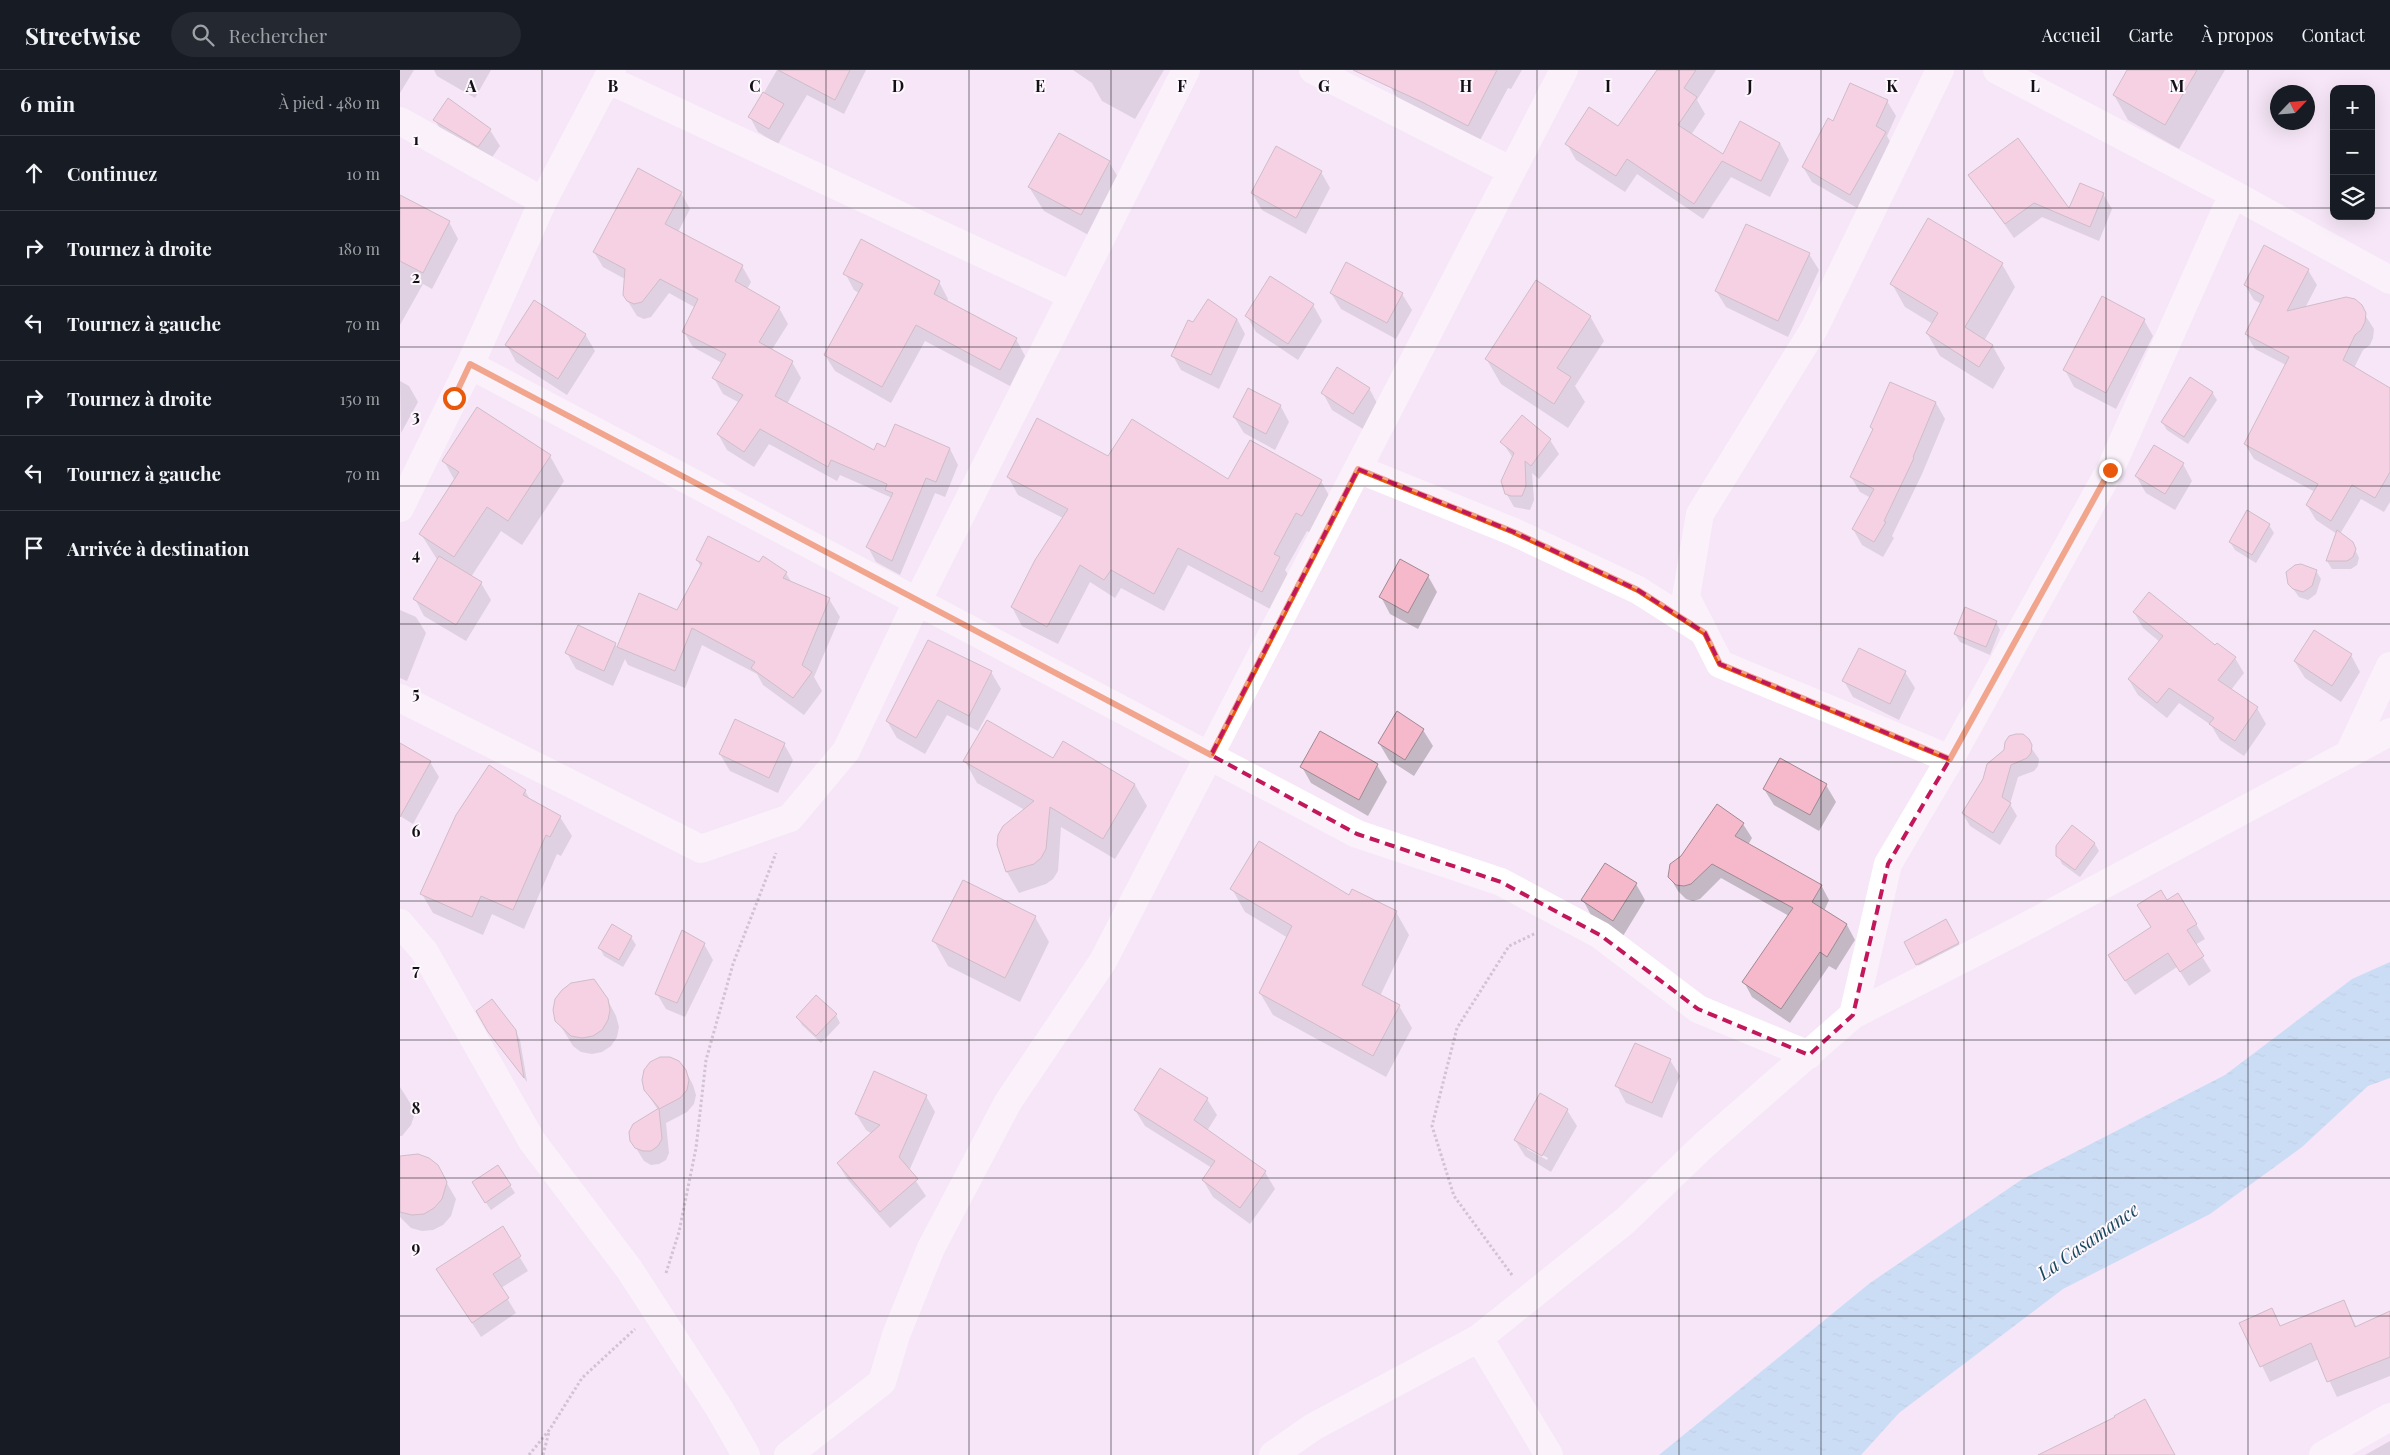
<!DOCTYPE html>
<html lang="fr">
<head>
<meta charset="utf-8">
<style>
	body { margin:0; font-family:"Playfair Display",serif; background:#242831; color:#f1f3f6 }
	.controls { position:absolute; right:15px; top:15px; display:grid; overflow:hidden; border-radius:10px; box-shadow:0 5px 20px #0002 }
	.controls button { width:45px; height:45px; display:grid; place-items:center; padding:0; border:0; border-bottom:1px solid #363941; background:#171b24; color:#f1f3f6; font:25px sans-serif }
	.compass { position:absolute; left:1870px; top:15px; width:45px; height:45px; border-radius:50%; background:#171b24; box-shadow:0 5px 20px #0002; rotate:64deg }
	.stop { position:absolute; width:15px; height:15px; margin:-11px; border:4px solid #ea580c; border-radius:50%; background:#fff }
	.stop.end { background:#ea580c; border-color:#fff; box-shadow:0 1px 5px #0008 }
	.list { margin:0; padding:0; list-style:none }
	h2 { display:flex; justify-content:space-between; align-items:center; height:65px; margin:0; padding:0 20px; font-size:21px }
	h2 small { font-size:16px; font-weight:400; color:#9ea1a6 }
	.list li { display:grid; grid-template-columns:32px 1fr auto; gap:15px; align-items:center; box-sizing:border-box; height:75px; padding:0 20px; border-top:1px solid #363941 }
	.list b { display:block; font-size:19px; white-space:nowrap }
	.list em { font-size:16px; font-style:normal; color:#9ea1a6 }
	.icon { flex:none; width:28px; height:28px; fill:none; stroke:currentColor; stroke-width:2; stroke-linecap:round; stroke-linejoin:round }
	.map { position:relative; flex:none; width:1990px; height:1385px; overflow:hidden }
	header { display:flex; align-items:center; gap:30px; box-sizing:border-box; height:70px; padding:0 25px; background:#171b24; border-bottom:1px solid #363941 }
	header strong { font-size:24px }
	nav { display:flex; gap:28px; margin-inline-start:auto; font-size:18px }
	.search { width:350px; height:45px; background:#242831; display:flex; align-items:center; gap:12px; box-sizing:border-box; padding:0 18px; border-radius:28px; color:#9ea1a6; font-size:19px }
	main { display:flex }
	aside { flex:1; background:#171b24 }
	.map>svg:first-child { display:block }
	.water { fill:url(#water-ripples) }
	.shadow { fill:#0003; fill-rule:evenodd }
	.building { fill:#f6b9cc; stroke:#a08a90 }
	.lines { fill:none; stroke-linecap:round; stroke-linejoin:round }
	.path { stroke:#a69aa7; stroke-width:3; stroke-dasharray:2.5 2.5; stroke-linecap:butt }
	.street { stroke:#fff; stroke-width:28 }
	.route { stroke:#ea580c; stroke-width:6 }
	.marked { fill:none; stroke:#c2185b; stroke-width:4; stroke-dasharray:10 6; stroke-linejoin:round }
	.grid { fill:none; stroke:#140f15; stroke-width:1; stroke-opacity:0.55 }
	.labels { text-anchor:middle; stroke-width:4; stroke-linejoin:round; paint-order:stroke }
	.water-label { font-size:19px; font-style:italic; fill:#19485e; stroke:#fdf7fe }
	.grid-label { font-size:16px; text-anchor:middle; font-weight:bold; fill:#140f15; stroke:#fdf7fe; stroke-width:4; stroke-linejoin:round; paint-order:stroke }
</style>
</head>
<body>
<header>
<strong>Streetwise</strong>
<div class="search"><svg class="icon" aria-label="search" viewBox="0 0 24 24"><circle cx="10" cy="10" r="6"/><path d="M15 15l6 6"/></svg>Rechercher</div>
<nav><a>Accueil</a><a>Carte</a><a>À propos</a><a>Contact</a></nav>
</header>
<main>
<aside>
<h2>6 min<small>À pied · 480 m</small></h2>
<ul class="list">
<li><svg class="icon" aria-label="ahead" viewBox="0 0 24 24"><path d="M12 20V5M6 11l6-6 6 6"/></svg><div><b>Continuez</b></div><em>10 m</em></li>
<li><svg class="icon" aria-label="right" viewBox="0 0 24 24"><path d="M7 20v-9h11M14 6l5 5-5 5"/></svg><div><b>Tournez à droite</b></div><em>180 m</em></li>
<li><svg class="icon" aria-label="left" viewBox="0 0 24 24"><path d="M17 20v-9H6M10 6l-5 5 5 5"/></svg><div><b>Tournez à gauche</b></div><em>70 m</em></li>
<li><svg class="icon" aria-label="right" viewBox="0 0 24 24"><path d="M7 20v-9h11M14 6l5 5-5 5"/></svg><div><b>Tournez à droite</b></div><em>150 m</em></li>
<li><svg class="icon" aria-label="left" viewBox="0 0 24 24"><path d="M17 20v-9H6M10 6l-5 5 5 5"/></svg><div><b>Tournez à gauche</b></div><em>70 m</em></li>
<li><svg class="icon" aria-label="arrive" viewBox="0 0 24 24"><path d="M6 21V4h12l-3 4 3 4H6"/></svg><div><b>Arrivée à destination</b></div></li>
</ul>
</aside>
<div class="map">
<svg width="1990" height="1385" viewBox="0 0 1990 1385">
	<defs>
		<pattern id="water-ripples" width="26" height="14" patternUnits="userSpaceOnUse" patternTransform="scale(1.25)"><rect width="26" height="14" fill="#98d3f2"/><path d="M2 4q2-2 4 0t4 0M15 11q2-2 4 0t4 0" fill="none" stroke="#82b4cf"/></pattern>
	</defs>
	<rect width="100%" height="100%" fill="#f6e6f7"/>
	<!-- water -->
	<path class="water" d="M1990 892V1008L1968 1016 1902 1077 1810 1144 1663 1219 1499 1343 1461 1385H1259L1470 1213 1621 1110 1825 1005 1952 909Z"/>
	<!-- shadow -->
	<path class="shadow" d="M0 0H14L0 23Z
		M34 0H91L75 28 37 6Z
		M377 0H466L444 44 407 25 378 74 358 62 350 47Z
		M673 0H764L735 49 702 31 692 13Z
		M997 0H1122L1111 19 1108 18 1078 74 1001 35 990 16Z
		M1259 0H1316L1297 30 1305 44 1291 65 1324 86 1380 73 1389 90 1370 127 1331 107 1303 149 1237 104 1225 122 1176 90 1167 74 1219 58Z
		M1728 0H1825L1779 79 1728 50 1714 25Z
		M1487 31 1496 46 1487 66 1493 77 1459 139 1412 112 1403 97Z
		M35 50 90 60 100 76 88 93 44 66Z
		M709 92 723 116 696 169 644 141 629 117Z
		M921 102 930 118 906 164 862 140 852 123Z
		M1570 105 1670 141 1703 124 1712 139 1699 171 1642 147 1614 168Z
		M281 123 290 139 278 162 342 196 351 212 347 219 379 238 388 254 371 281 392 292 401 308 387 334 474 382 486 378 495 355 550 379 558 395 545 427 535 423 500 505 476 492 468 477 492 429 490 427 440 405 437 411 369 374 354 397 327 380 318 364 340 333 323 324 314 308 322 293 293 277 284 262 296 238 269 223 251 247 244 249 237 246 224 225 225 209 203 197 194 182Z
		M0 126 49 152 58 169 32 219 23 214 0 255Z
		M1409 184 1419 200 1388 267 1326 237 1316 221Z
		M1602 194 1615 217 1584 271 1592 275 1605 298 1593 319 1540 286 1527 263 1533 254 1505 237 1492 214Z
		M1908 200 1917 215 1905 238 1965 245 1974 259 1973 268 1970 275 1963 280 1954 298 1990 320V432L1984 442 1961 429 1940 464 1952 473 1959 488 1957 495 1951 499H1932L1927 491 1937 464 1916 450 1907 435 1915 422 1854 389 1845 374 1886 295 1855 279 1846 264 1862 234 1854 230 1845 215Z
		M445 203 539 212 548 229 547 232 616 269 625 286 610 316 525 271 491 333 435 301 425 285 459 223 454 220Z
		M931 223 1002 224 1012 240 996 269 941 239Z
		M913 235 922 251 898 290 856 262 847 246Z
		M1190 246 1204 271 1175 316 1185 332 1168 358 1101 314 1087 290Z
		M837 249 845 264 819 319 781 300 773 286 793 254Z
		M1744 250 1753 266 1716 339 1674 317 1665 300Z
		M185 264 195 281 167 325 116 292 107 275Z
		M0 311 9 316 18 332 1 363Z
		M1491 313 1536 333 1545 349 1522 404 1492 466 1494 468 1483 487 1462 475 1453 459 1471 428 1460 422 1451 407 1473 360 1472 357Z
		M969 318 978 335 963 359 932 340 923 323Z
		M1812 322 1817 330 1788 374 1767 360 1762 352Z
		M880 335 889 352 875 380 844 363 834 347Z
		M1150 370 1159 384 1139 409 1132 403 1134 430 1130 440 1114 437 1106 423 1113 388 1102 372Z
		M150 386 164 411 122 475 101 461 71 507 81 513 91 530 66 571 24 546 15 529 38 491 21 464 55 411 44 391Z
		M709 388 829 411H921L931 429 912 464 907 461 885 500 889 506 872 540 788 495 764 541 721 518 715 528 690 512 658 574 622 556 612 537 663 448 618 425 608 407Z
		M1783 394 1792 411 1775 440 1746 423 1736 406Z
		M1869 455 1874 463 1856 493 1835 480 1830 472Z
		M297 490 359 494 386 503 392 513 429 529 440 547 414 607 422 621 404 645 363 615 357 604 302 575 285 618 228 595 225 589 213 616 176 599 167 583 215 574 218 578 240 525 278 541 301 497Z
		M1916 501 1921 509 1916 524 1908 530 1899 527 1889 513Z
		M1028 506 1037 522 1018 559 990 544 981 527Z
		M0 540 16 547 26 563 7 611 0 608Z
		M1734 542 1835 588 1844 603 1831 620 1857 638 1866 654 1844 686 1820 670 1811 655 1779 633 1767 648 1738 625 1729 610 1760 572 1743 558Z
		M1596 552 1600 560 1590 585 1560 572 1555 564Z
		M1951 585 1960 602 1941 632 1905 608 1895 592Z
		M591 602 601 619 578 661 547 645 525 684 497 668 487 651Z
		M1505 602 1515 618 1499 650 1453 627 1444 611Z
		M1023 660 1033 676 1014 706 989 690 979 673Z
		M1623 666 1639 689 1638 696 1634 701 1618 707 1610 734 1617 746 1600 775 1570 756 1563 744Z
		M0 674 30 692 39 707 13 754 0 746Z
		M384 674 393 690 378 723 330 701 320 684Z
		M654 690 735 715 747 736 715 789 661 757 658 801 653 809 646 814 619 823 607 802 598 774 625 740 577 713 565 691Z
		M977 695 987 712 968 746 911 713 902 697Z
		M1426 715 1436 732 1419 761 1374 735 1364 719Z
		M125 721 131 731 160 747 172 766 161 786 157 784 124 859 92 844 83 865 33 843 22 824Z
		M1343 754 1352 768 1348 775 1421 815 1429 830 1424 841 1447 855 1455 870 1436 900 1429 896 1390 953 1352 927 1344 912 1389 846 1321 808 1300 829 1293 831 1286 829 1278 821 1269 806Z
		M1695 774 1699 781 1680 807 1662 794 1658 785Z
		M1236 814 1245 830 1223 866 1192 847 1183 830Z
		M832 819 950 827 996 842 1009 865 980 926 999 936 1012 958 986 1007 873 945 860 923 888 868 845 842Z
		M1767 832 1796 854 1805 869 1795 875 1811 901 1789 916 1777 897 1735 925 1718 900 1752 858Z
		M635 847 649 872 620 932 548 896 534 871Z
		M1546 851 1568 890 1527 911 1506 873Z
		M231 867 236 875 223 897 204 886 200 878Z
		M304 874 313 890 285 947 266 939 257 924Z
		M207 929 216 946 219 957 217 967 211 976 202 982 192 984 181 982 173 976 157 950Z
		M78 941 115 961 120 970 127 1012 94 970Z
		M436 945 440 953 421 973 402 955 397 947Z
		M1270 990 1280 1006 1262 1048 1226 1033 1217 1016Z
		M285 1000 293 1015 296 1025 294 1034 287 1042 266 1053 269 1083 266 1090 259 1094 251 1095 244 1091 231 1070 258 1040 245 1020Z
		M0 1017 12 1036 14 1046 11 1055 2 1066H0Z
		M526 1026 535 1042 509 1101 526 1126 490 1158 448 1110 438 1094 472 1064 466 1060 456 1044Z
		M807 1029 817 1045 807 1061 865 1102 875 1119 850 1154 813 1127 803 1110 812 1098 745 1056 735 1040Z
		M1167 1040 1177 1056 1151 1102 1125 1086 1115 1070ZM1127 1076 1148 1088 1147 1090 1127 1079Z
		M0 1087 37 1096 56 1129 51 1146 43 1155 33 1160 22 1161 11 1158 0 1147Z
		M98 1097 115 1123 91 1140 78 1121Z
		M102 1158 128 1201 101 1218 116 1243 81 1267 38 1200Z
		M1944 1231 1957 1258 1990 1243V1306L1937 1327 1919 1289 1870 1312 1841 1253 1871 1240 1881 1257Z
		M1990 1371V1385H1965Z"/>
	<!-- building -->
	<path class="building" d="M378 0H450L435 30Z
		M953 0H1097L1068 56 1022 32Z
		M1257 0H1296L1284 18 1297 27 1278 55 1323 84 1340 51 1380 73 1361 111 1322 91 1294 134 1227 89 1216 106 1165 74 1189 37 1218 56Z
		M1727 0H1797L1765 55 1713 25Z
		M1450 13 1488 30 1476 56 1486 62 1450 125 1402 97 1428 48 1433 51Z
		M363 22 384 34 369 59 348 47Z
		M48 28 91 59 78 77 33 50Z
		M659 63 710 91 681 145 628 117Z
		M1618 68 1669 138 1680 113 1704 123 1690 157 1634 133 1605 154 1568 105Z
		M876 76 922 101 896 148 851 123Z
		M238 98 282 122 265 154 343 195 335 211 380 237 359 272 393 291 375 326 474 380 477 373 485 377 495 354 550 378 536 412 526 408 492 491 466 477 493 423 485 420 487 414 431 390 428 397 360 359 344 382 317 364 343 325 312 308 326 284 282 262 298 229 260 209 242 232 234 234 227 231 223 225 225 199 193 182Z
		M0 125 50 151 23 203 0 191Z
		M1528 148 1603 193 1565 257 1593 275 1579 297 1526 263 1538 243 1490 214Z
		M1346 154 1410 183 1378 251 1315 221Z
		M461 169 540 211 534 224 617 268 600 300 516 255 482 317 424 285 463 214 443 204Z
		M1864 175 1909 199 1887 241 1946 227 1955 229 1962 235 1966 243 1965 252 1961 260 1955 265 1943 290 1990 318V402L1975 428 1952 415 1931 451 1906 435 1918 414 1844 374 1889 287 1845 264 1864 226 1844 215Z
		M946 192 1003 223 987 253 930 223Z
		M870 206 914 234 888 274 845 246Z
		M1136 210 1191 246 1157 298 1171 307 1154 334 1085 289Z
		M1702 226 1745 249 1706 323 1663 300Z
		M808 229 837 249 811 305 771 286 788 250 793 252Z
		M134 230 186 264 158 309 105 275Z
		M937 297 970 318 953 344 921 323Z
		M1790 307 1813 322 1784 367 1761 352Z
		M1490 312 1536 332 1513 387 1514 388 1484 451 1486 452 1474 472 1452 459 1474 419 1450 407 1473 359 1470 357Z
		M848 318 881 335 866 364 833 347Z
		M77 337 151 385 108 451 87 437 54 487 19 464 59 402 42 391Z
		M1122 345 1151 369 1131 396 1125 391 1126 416 1122 426H1111L1105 424 1101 411 1114 383 1100 372Z
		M637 348 708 386 732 349 828 409 850 370 922 410 902 446 896 443 874 484 880 487 862 522 778 478 754 524 711 500 704 510 680 495 647 557 611 537 635 490 668 439 607 407Z
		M1754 375 1784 393 1765 424 1735 406Z
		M1847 440 1870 454 1852 485 1829 472Z
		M1937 460 1953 472 1956 479 1953 487 1947 491H1926Z
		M308 466 359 492 363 486 387 502 383 508 430 528 402 595 412 602 393 628 351 598 355 592 292 558 275 601 217 577 239 523 277 540 302 493 296 490Z
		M39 486 82 512 56 555 13 529Z
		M1000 489 1029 505 1008 543 979 527Z
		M1901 494 1917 500 1912 516 1903 522 1893 519 1888 514 1886 502 1895 495Z
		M1749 522 1815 575 1817 573 1836 587 1818 610 1858 637 1835 671 1809 654 1814 648 1769 618 1757 633 1728 609 1763 566 1733 542Z
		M1565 537 1597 551 1586 577 1554 564Z
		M178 555 216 573 204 601 165 583Z
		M1914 560 1952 584 1932 616 1894 591Z
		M528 570 592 601 569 646 538 630 516 668 486 651Z
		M1459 578 1506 601 1490 634 1442 611Z
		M997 641 1024 659 1005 690 978 673Z
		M335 649 385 673 369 708 319 684Z
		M587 650 653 688 663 671 735 714 703 769 650 737 646 779 641 788 634 794 606 802 597 775 598 765 603 756 634 731 563 691Z
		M920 661 978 694 959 730 900 697Z
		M1616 664H1623L1629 669 1632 675 1631 683 1627 688 1611 695 1602 727 1611 733 1593 763 1562 743 1583 709 1587 694 1604 680 1605 672 1609 666Z
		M0 673 31 691 0 747Z
		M1380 688 1427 714 1410 745 1363 719Z
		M89 695 126 720 123 725 161 746 150 767 146 765 113 840 81 826 72 847 20 824 56 745Z
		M1317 734 1344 753 1335 766 1422 815 1412 832 1447 854 1427 887 1420 882 1381 939 1342 912 1393 838 1312 794 1291 814 1284 816 1276 815 1268 807 1270 794 1281 786Z
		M1672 755 1695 773 1675 800 1656 786V776Z
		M859 771 949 825 952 819 997 841 962 915 1000 935 973 986 859 923 892 856 830 819Z
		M1205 793 1237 813 1213 851 1181 830Z
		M563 810 636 846 605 908 532 871Z
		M1761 820 1767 830 1778 823 1797 854 1787 860 1804 886 1780 902 1768 883 1725 911 1708 885 1751 857 1737 835Z
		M1546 849 1559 873 1516 895 1504 872Z
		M212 854 232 866 219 890 198 878Z
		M282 860 305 873 277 933 255 924Z
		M194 909 208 929 210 940 208 950 202 960 193 966 182 968 171 966 155 951 153 940 155 929 162 920 171 913Z
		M416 925 437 944 416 966 396 947Z
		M92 929 116 960 124 1008 88 962 76 941Z
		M1235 973 1271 989 1252 1033 1215 1016Z
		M260 987H270L279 991 286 1000 289 1010 287 1020 280 1028 259 1039 262 1069 258 1076 251 1081H243L235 1078 230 1071 229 1062 233 1054 259 1038 244 1020 242 1010 244 1000 250 992Z
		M760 998 808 1028 794 1050 866 1101 840 1138 802 1110 815 1091 734 1040Z
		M474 1001 527 1025 499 1087 518 1109 480 1142 437 1093 480 1055 455 1044Z
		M1140 1023 1168 1039 1142 1086 1114 1070Z
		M18 1084 29 1088 38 1095 47 1112 42 1129 34 1138 24 1144 12 1145 0 1142V1086Z
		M98 1095 111 1115 85 1133 72 1112Z
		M103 1156 121 1186 93 1204 109 1228 72 1253 36 1199Z
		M1944 1230 1955 1257 1990 1241V1287L1927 1312 1911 1273 1860 1297 1839 1253 1872 1238 1880 1256Z
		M1745 1329 1775 1385H1638L1715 1347 1714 1346Z"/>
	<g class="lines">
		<!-- path -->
		<path class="path" d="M266 1203 279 1162 296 1078 306 990 333 894 376 783
			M1112 1205 1054 1126 1032 1056 1057 958 1109 876 1136 863
			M129 1385 150 1359 182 1308 235 1259
			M143 1385 149 1362"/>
		<!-- street -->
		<path class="street" d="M913 0 1110 100
			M1540 0 1414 259 1300 444 1286 527 1320 594 1550 689
			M1597 0 1833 124 1990 210
			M207 9 671 225
			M0 51 143 131
			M70 295 957 764 1101 812 1200 865 1298 939 1409 985
			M958 399 1114 462 1238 520 1304 562
			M0 438 70 295 143 131 212 0
			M0 628 301 779 390 748 446 681 517 532 786 0
			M1949 683 1990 596
			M0 853 24 881 132 1071 229 1199 319 1338 346 1385
			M1453 945 1488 794 1550 689 1710 400 1833 124
			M1079 1268 1149 1385
			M388 1385 482 1312 496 1265 531 1178 608 1032 703 891 1164 0
			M873 1385 913 1357 1079 1268 1225 1151 1303 1076 1453 945 1619 860 1990 662
			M1923 1385 1990 1347"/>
	</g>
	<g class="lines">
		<!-- route -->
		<path class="route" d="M54 328 70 294 811 685 958 399 1114 462 1238 520 1305 563 1320 594 1550 689 1710 400"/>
	</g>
	<!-- marked area -->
	<path d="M0 0H1990V1385H0ZM958 399 1114 462 1238 520 1305 563 1320 594 1550 689 1488 794 1453 945 1409 985 1298 939 1200 865 1101 812 957 764 811 685Z" fill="#f6e6f7" fill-opacity=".55" fill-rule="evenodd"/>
	<path class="marked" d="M958 399 1114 462 1238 520 1305 563 1320 594 1550 689 1488 794 1453 945 1409 985 1298 939 1200 865 1101 812 957 764 811 685Z"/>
	<!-- grid -->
	<path class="grid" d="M142 0V1385M284 0V1385M426 0V1385M569 0V1385M711 0V1385M853 0V1385M995 0V1385M1137 0V1385M1279 0V1385M1421 0V1385M1564 0V1385M1706 0V1385M1848 0V1385M0 138H1934M1971 138H1990M0 277H1990M0 416H1990M0 554H1990M0 692H1990M0 831H1990M0 970H1990M0 1108H1990M0 1246H1990"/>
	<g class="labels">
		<!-- water labels -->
		<g class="water-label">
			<text transform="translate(1688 1171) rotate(-35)" y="7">La Casamance</text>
		</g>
	</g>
	<g class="grid-label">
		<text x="71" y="22">A</text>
		<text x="213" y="22">B</text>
		<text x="355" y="22">C</text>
		<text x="498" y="22">D</text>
		<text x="640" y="22">E</text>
		<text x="782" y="22">F</text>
		<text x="924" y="22">G</text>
		<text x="1066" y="22">H</text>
		<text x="1208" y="22">I</text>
		<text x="1350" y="22">J</text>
		<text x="1492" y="22">K</text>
		<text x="1635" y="22">L</text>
		<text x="1777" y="22">M</text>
		<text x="16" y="75">1</text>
		<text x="16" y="213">2</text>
		<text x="16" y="352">3</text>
		<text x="16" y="490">4</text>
		<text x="16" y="629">5</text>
		<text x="16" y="767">6</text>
		<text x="16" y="906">7</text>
		<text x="16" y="1044">8</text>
		<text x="16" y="1183">9</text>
	</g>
</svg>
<div class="controls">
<button>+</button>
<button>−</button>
<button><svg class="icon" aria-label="layers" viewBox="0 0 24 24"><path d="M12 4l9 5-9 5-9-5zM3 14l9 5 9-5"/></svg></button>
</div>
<svg class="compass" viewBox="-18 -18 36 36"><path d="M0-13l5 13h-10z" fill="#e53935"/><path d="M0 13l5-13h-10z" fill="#9ea1a6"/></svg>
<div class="stop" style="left:54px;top:328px"></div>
<div class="stop end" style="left:1710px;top:400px"></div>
</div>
</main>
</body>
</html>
